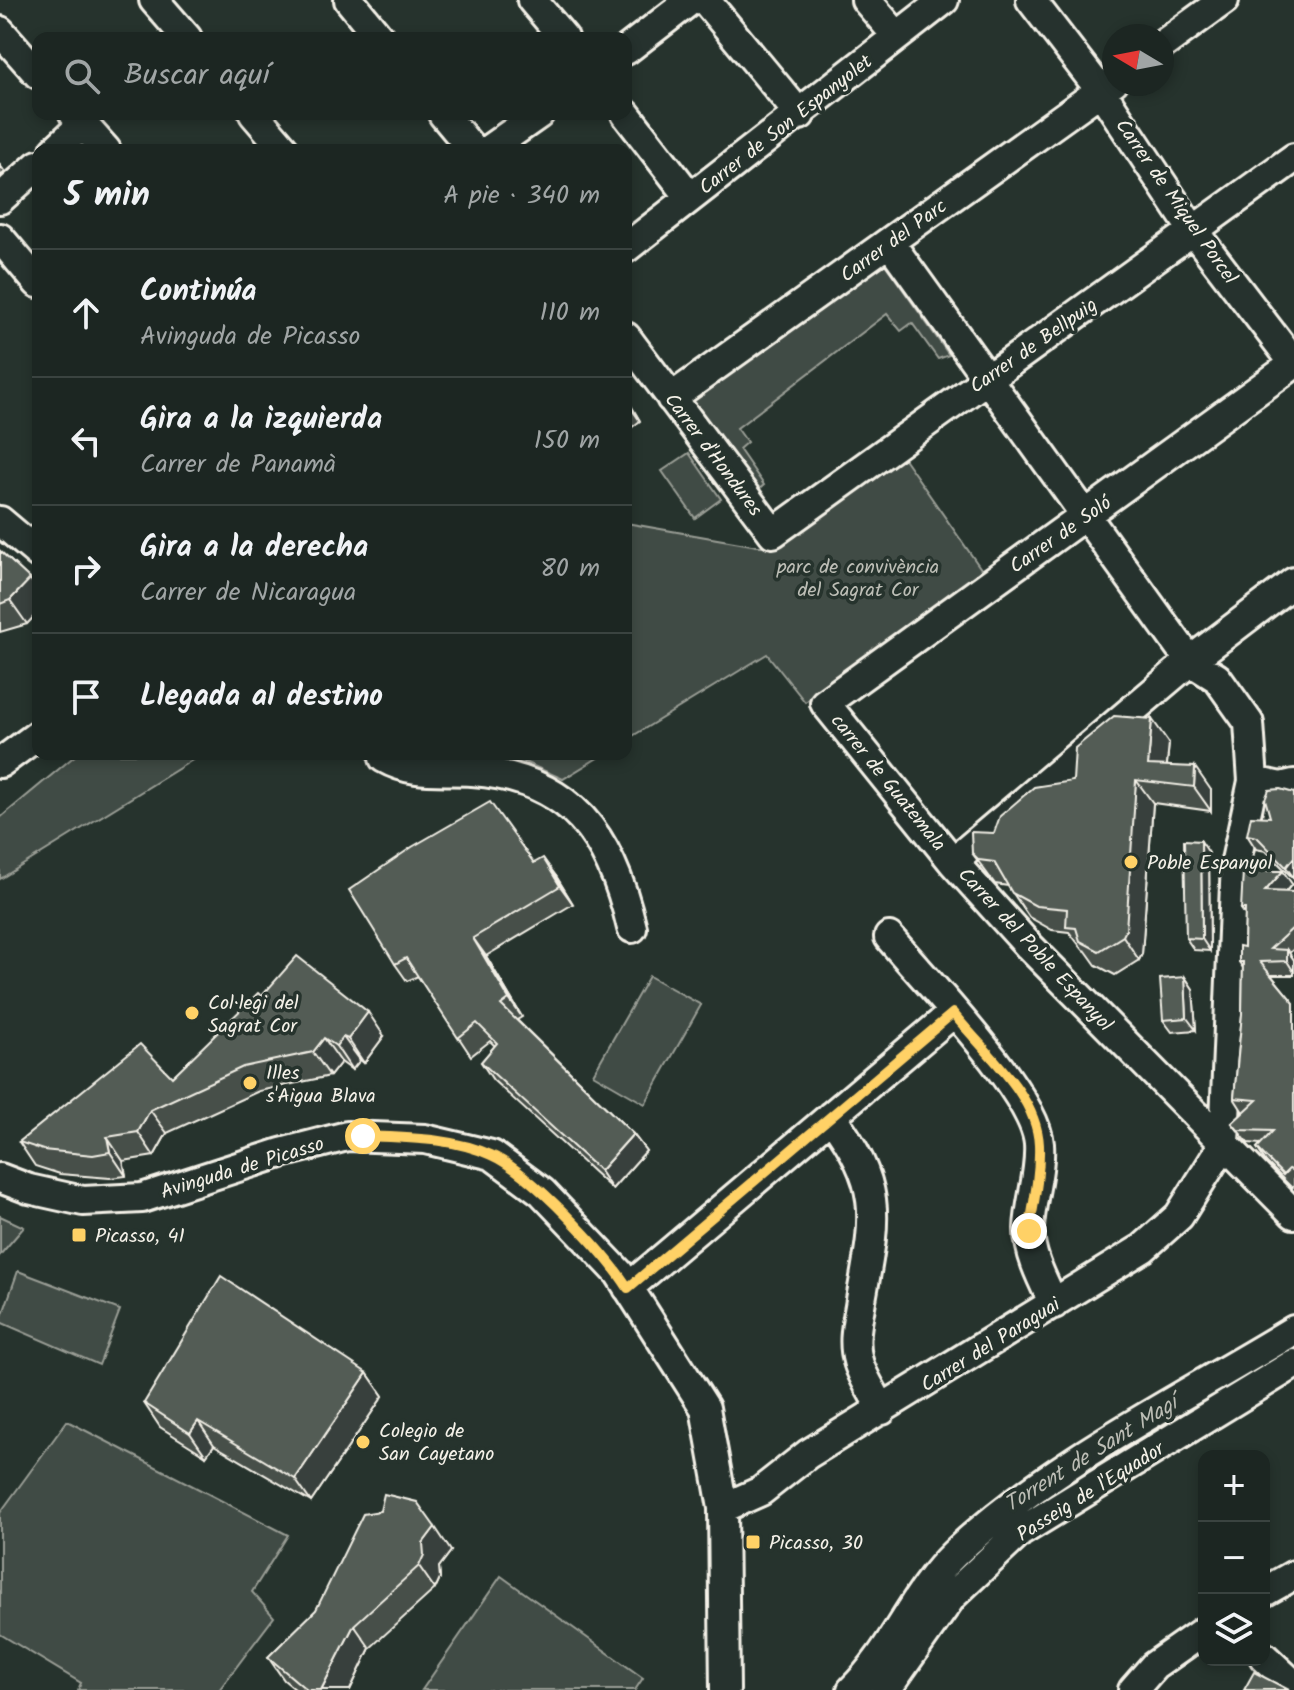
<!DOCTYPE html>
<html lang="es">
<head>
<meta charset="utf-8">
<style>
	body { margin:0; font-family:Kalam,sans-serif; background:#252e2a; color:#f1f3f6 }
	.controls { position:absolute; right:24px; bottom:24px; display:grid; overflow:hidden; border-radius:16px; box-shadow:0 4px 12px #0003 }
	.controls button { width:72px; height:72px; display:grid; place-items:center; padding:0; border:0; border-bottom:2px solid #3a4340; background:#1c2622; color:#f1f3f6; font:40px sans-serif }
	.compass { position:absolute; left:1102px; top:24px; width:72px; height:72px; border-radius:50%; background:#1c2622; box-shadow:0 4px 12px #0003; rotate:280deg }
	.stop { position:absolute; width:24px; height:24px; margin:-18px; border:6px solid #ffd166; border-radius:50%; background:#fff }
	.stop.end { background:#ffd166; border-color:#fff; box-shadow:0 2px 8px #0008 }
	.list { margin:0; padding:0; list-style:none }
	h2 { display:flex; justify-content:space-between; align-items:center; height:104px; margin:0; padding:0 32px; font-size:34px }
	h2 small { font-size:26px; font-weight:400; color:#a0a5a5 }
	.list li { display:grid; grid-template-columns:52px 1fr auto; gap:24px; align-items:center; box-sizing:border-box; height:128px; padding:0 32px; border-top:2px solid #3a4340 }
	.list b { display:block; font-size:30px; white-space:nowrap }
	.list p { margin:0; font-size:26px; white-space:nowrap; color:#a0a5a5 }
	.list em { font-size:26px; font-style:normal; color:#a0a5a5 }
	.icon { flex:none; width:44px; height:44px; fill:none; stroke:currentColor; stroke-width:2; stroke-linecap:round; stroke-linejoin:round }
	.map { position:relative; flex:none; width:1294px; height:1690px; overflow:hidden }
	.search { position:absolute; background:#1c2622; box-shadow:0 4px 12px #0003; left:32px; top:32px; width:600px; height:88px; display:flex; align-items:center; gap:20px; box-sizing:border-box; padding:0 28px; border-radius:16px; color:#a0a5a5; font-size:30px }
	.panel { position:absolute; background:#1c2622; box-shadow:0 4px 12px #0003; left:32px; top:144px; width:600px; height:616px; border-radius:16px }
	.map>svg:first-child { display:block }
	.green { fill:#414b45; stroke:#9a9e96; stroke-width:2 }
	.water { fill:#676f68; stroke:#9fa39b; stroke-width:2 }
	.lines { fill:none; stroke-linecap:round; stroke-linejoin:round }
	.minor-casing { stroke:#f4f1e8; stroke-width:34 }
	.minor { stroke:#26332d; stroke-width:28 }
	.wall { fill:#474f49; stroke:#f4f1e8; stroke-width:2 }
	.shaded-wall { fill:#39403c; stroke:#f4f1e8; stroke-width:2 }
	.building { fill:#525c55; stroke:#f4f1e8; stroke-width:2 }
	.route { stroke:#ffd166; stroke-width:10 }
	.poi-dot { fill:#ffd166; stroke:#26332d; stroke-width:3 }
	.labels { text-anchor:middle; stroke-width:7; stroke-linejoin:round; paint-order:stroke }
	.street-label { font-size:20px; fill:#f4f1e8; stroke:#26332d }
	.park-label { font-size:20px; fill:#bebfb7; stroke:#26332d }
	.poi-label { font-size:20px; fill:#f4f1e8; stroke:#26332d; text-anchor:start }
	.water-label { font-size:22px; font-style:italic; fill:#bcbdb5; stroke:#26332d }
</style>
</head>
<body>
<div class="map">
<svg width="1294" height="1690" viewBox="0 0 1294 1690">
	<rect width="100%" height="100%" fill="#26332d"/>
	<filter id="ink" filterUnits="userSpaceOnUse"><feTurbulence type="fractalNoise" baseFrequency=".0125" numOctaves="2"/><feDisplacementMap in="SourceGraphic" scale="16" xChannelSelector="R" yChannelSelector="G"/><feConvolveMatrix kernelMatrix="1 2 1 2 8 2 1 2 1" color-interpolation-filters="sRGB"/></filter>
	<g filter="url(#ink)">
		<!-- green -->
		<path class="green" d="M880 257 949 355 938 359 912 323 901 331 887 314 737 428 747 442 739 449 764 485 751 496 679 399Z
			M689 453 721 499 695 518 662 471Z
			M903 457 986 576 805 702 767 654 626 740V523L757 546H777Z
			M77 754H202L0 879V818Z
			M444 754H604L563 779 520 760Z
			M649 976 701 1005 645 1104 593 1074Z
			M0 1216 24 1227 0 1255Z
			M18 1271 120 1310 99 1365 0 1322Z
			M67 1421 288 1535 252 1592 274 1617 219 1690H78L81 1683 0 1634V1513Z
			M501 1576 643 1678 635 1690H422Z"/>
		<!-- water -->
		<path class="water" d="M1294 1336V1353L1149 1441 1141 1429Z"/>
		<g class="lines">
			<defs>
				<path id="minor" d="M154 0 187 38
					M349 0 380 38
					M532 0 564 38
					M705 0 800 115
					M866 0 897 36
					M1031 0 1101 91 1194 232 1294 363
					M0 31 38 74
					M1162 45 1224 0
					M626 50 691 0
					M74 114 106 150
					M254 114 285 150
					M443 114 473 150
					M626 114 690 197
					M55 150 83 124
					M488 150 539 114
					M0 199 38 165
					M0 238 38 283
					M626 248 944 0
					M626 337 773 533 1294 158
					M1294 364 825 703 953 862 1029 946 1294 1214
					M671 398 1114 81
					M0 521 38 553
					M384 758C414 775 439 769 472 771 572 778 611 837 632 928
					M0 763 38 735
					M1253 781 1281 787 1294 784
					M953 862 1190 661 1294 582
					M889 937C925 980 1035 1093 1039 1144 1041 1173 1030 1201 1029 1229 1029 1255 1043 1281 1054 1304
					M831 1116C884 1188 876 1216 861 1300 858 1320 852 1340 858 1361 862 1377 875 1395 882 1410
					M0 1178 29 1189 83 1201 142 1198 281 1153 347 1136 425 1139 492 1155 542 1192 619 1273 705 1408 723 1508 725 1690
					M628 1288 953 1013
					M723 1508 761 1491 808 1454 1143 1248 1179 1216 1224 1144 1236 861 1253 781 1249 723 1217 678 1190 661 890 243
					M1264 1592 1294 1575
					M1264 1657 1294 1685
					M852 1690C893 1651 913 1593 954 1554 1048 1464 1183 1398 1294 1330
					M886 1690 952 1596 1020 1532 1294 1364
					M1133 1690 1154 1666 1204 1631"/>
			</defs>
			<!-- minor casing -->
			<use href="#minor" class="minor-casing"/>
			<!-- minor -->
			<use href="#minor" class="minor"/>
		</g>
		<!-- wall -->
		<path class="wall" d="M0 165 5 172 0 176Z
			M626 397 640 421 626 432Z
			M0 551 30 579 38 590V612L27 624 0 632Z
			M1169 743 1167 765 1211 790V811L1153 803 1142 954 1139 960 1115 975 1096 965 1086 951 1083 950 1069 932 1052 930 1029 917 1008 886 995 884 972 853 994 833 1073 781Z
			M1294 793V879L1266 851 1256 849 1247 835 1270 817Z
			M1209 853 1210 951 1194 950 1186 938Z
			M534 863 556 876 573 904 486 956 522 1017 517 1020 633 1134 646 1151 612 1189 493 1080 481 1062 495 1046 490 1041 471 1056 418 976 407 981 395 964Z
			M1292 884 1286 892H1294V949L1289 953 1294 960V975H1271L1294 1003V1186L1292 1188 1266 1162 1257 1148 1261 1144 1248 1143 1232 1123 1244 1112H1243L1234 1098 1242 1014 1243 968 1239 962 1244 947 1245 915 1241 909Z
			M1185 977 1193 989 1196 1030 1172 1032 1163 1020Z
			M262 996 384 1036 364 1063 360 1060 352 1070 341 1062 330 1076 259 1091 167 1133 154 1156 123 1161 126 1176 110 1178 60 1174 35 1166 19 1142 172 1077Z
			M367 1373 383 1396 311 1502 214 1445 206 1456 160 1427 144 1403Z
			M380 1511 451 1551 439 1567 440 1578 435 1589 370 1648 350 1690H296L284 1680 268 1657 316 1610Z"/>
		<!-- shaded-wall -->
		<path class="shaded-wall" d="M626 397 640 421 628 404Z
			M30 579 38 590V612L27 624 10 600Z
			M1152 719 1169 743 1165 783 1148 765Z
			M1195 767 1211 790V811L1194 787Z
			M1136 780 1153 803 1142 954 1139 960 1123 936Z
			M1201 841 1209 853 1210 951 1202 939Z
			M1294 857V878L1286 867Z
			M543 858 556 876 573 904 560 886Z
			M1283 871 1292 884 1275 904 1265 891Z
			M473 938 486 956 522 1017 509 999Z
			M1287 950 1294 960V972L1287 961Z
			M1185 977 1193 989 1196 1030 1187 1018Z
			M368 1012 384 1036 364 1063 348 1039Z
			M343 1037 360 1060 352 1070 336 1046Z
			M324 1038 341 1062 330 1076 313 1052Z
			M150 1110 167 1133 154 1156 138 1132Z
			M633 1134 646 1151 612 1189 600 1171Z
			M107 1137 123 1161 126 1176 110 1152Z
			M367 1373 383 1396 311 1502 295 1479Z
			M198 1421 214 1445 206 1456 190 1433Z
			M435 1527 451 1551 439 1567 440 1578 435 1589 419 1566 423 1543Z
			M354 1625 370 1648 350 1690H321Z"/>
		<!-- building -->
		<path class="building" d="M0 551 30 579 10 600 0 604Z
			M1114 716 1152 719 1148 765 1195 767 1194 787 1136 780 1126 930 1123 936 1099 951 1080 941 1076 928 1066 927 1067 909 1036 906 1012 893 994 862 979 860 972 853 971 832 994 833 1000 816 1034 787 1073 781 1075 748Z
			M1280 789 1294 793V857L1286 867 1257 837 1247 835 1251 816 1270 817 1265 799 1269 790Z
			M490 802 534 863 543 858 560 886 473 938 509 999 501 1005 633 1134 600 1171 481 1062 497 1043 477 1023 458 1038 406 958 395 964 349 890 412 847Z
			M1184 840 1201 841 1202 939 1186 938Z
			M1243 871H1283L1265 891 1294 892 1293 917 1294 927 1270 949 1287 950V961L1260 962 1294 1003V1171L1289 1169 1283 1175 1257 1148 1273 1131 1238 1130 1232 1123 1257 1100 1234 1098 1242 1014 1243 962H1239V946L1244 947 1245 909H1241Z
			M297 956 368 1012 348 1039 343 1037 336 1046 324 1038 313 1052 243 1067 150 1110 138 1132 107 1137 110 1152 93 1155 43 1150 19 1142 140 1044 172 1077 258 993 262 996Z
			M1185 977 1187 1018 1163 1020 1160 979Z
			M221 1276 367 1373 295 1479 198 1421 190 1433 144 1403Z
			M384 1494 417 1502 435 1527 423 1543 424 1555 419 1566 354 1625 321 1690H307L268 1657 316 1610 363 1514 380 1511Z
			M1254 1672 1289 1690H1244Z"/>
	</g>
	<g class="lines" filter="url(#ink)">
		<!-- route -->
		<path class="route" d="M363 1136C404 1138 452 1137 491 1155 530 1172 605 1252 628 1288L953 1013C982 1050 1037 1094 1039 1145 1040 1174 1034 1202 1029 1231"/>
	</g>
	<!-- markers -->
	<g class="poi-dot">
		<circle cx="1131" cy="862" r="8"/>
		<circle cx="192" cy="1013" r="8"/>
		<circle cx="250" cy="1083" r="8"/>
		<rect x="71" y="1227" width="16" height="16" rx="4"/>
		<circle cx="363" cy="1442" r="8"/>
		<rect x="745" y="1534" width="16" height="16" rx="4"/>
	</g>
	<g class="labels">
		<!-- street labels -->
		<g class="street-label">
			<text transform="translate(785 124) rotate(-38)" y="7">Carrer de Son Espanyolet</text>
			<text transform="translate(1177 201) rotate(55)" y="7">Carrer de Miquel Porcel</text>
			<text transform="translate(893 240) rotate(-36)" y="7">Carrer del Parc</text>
			<text transform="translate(1033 345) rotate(-35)" y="7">Carrer de Bellpuig</text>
			<text transform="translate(714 454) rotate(53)" y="7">Carrer d'Hondures</text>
			<text transform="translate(1060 534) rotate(-35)" y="7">Carrer de Soló</text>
			<text transform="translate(889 782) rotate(51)" y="7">carrer de Guatemala</text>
			<text transform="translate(1036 949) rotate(47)" y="7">Carrer del Poble Espanyol</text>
			<text transform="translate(242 1167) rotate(-17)" y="7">Avinguda de Picasso</text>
			<text transform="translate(990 1344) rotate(-32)" y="7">Carrer del Paraguai</text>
			<text transform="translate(1090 1491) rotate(-32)" y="7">Passeig de l'Equador</text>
		</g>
		<!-- park labels -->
		<g class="park-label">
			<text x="858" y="573">parc de convivència<tspan x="858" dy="23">del Sagrat Cor</tspan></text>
		</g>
		<!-- poi labels -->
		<g class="poi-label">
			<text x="1147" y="869">Poble Espanyol</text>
			<text x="208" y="1009">Col·legi del<tspan x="208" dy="23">Sagrat Cor</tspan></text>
			<text x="266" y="1079">Illes<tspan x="266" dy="23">s'Aigua Blava</tspan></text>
			<text x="95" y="1242">Picasso, 41</text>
			<text x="379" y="1437">Colegio de<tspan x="379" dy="23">San Cayetano</tspan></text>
			<text x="769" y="1549">Picasso, 30</text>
		</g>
		<!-- water labels -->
		<g class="water-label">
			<text transform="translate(1090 1453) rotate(-32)" y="8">Torrent de Sant Magí</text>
		</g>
	</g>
</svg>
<div class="controls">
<button>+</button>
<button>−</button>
<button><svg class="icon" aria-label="layers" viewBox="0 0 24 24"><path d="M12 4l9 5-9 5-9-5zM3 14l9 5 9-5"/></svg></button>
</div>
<svg class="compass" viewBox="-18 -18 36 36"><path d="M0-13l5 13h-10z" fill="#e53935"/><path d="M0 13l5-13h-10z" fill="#a0a5a5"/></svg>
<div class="stop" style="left:363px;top:1136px"></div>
<div class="stop end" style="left:1029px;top:1231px"></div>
<div class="search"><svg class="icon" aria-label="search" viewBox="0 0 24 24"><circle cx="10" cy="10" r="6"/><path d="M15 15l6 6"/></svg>Buscar aquí</div>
<section class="panel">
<h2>5 min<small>A pie · 340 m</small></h2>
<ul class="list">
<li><svg class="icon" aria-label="ahead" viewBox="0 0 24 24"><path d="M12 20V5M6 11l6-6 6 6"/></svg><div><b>Continúa</b><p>Avinguda de Picasso</p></div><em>110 m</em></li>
<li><svg class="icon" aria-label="left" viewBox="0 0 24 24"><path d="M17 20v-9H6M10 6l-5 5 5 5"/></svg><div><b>Gira a la izquierda</b><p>Carrer de Panamà</p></div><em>150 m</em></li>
<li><svg class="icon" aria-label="right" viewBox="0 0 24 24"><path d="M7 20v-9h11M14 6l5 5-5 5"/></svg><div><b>Gira a la derecha</b><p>Carrer de Nicaragua</p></div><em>80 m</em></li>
<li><svg class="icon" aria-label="arrive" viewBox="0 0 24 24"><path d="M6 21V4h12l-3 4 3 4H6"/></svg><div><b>Llegada al destino</b></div></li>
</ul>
</section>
</div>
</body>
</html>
